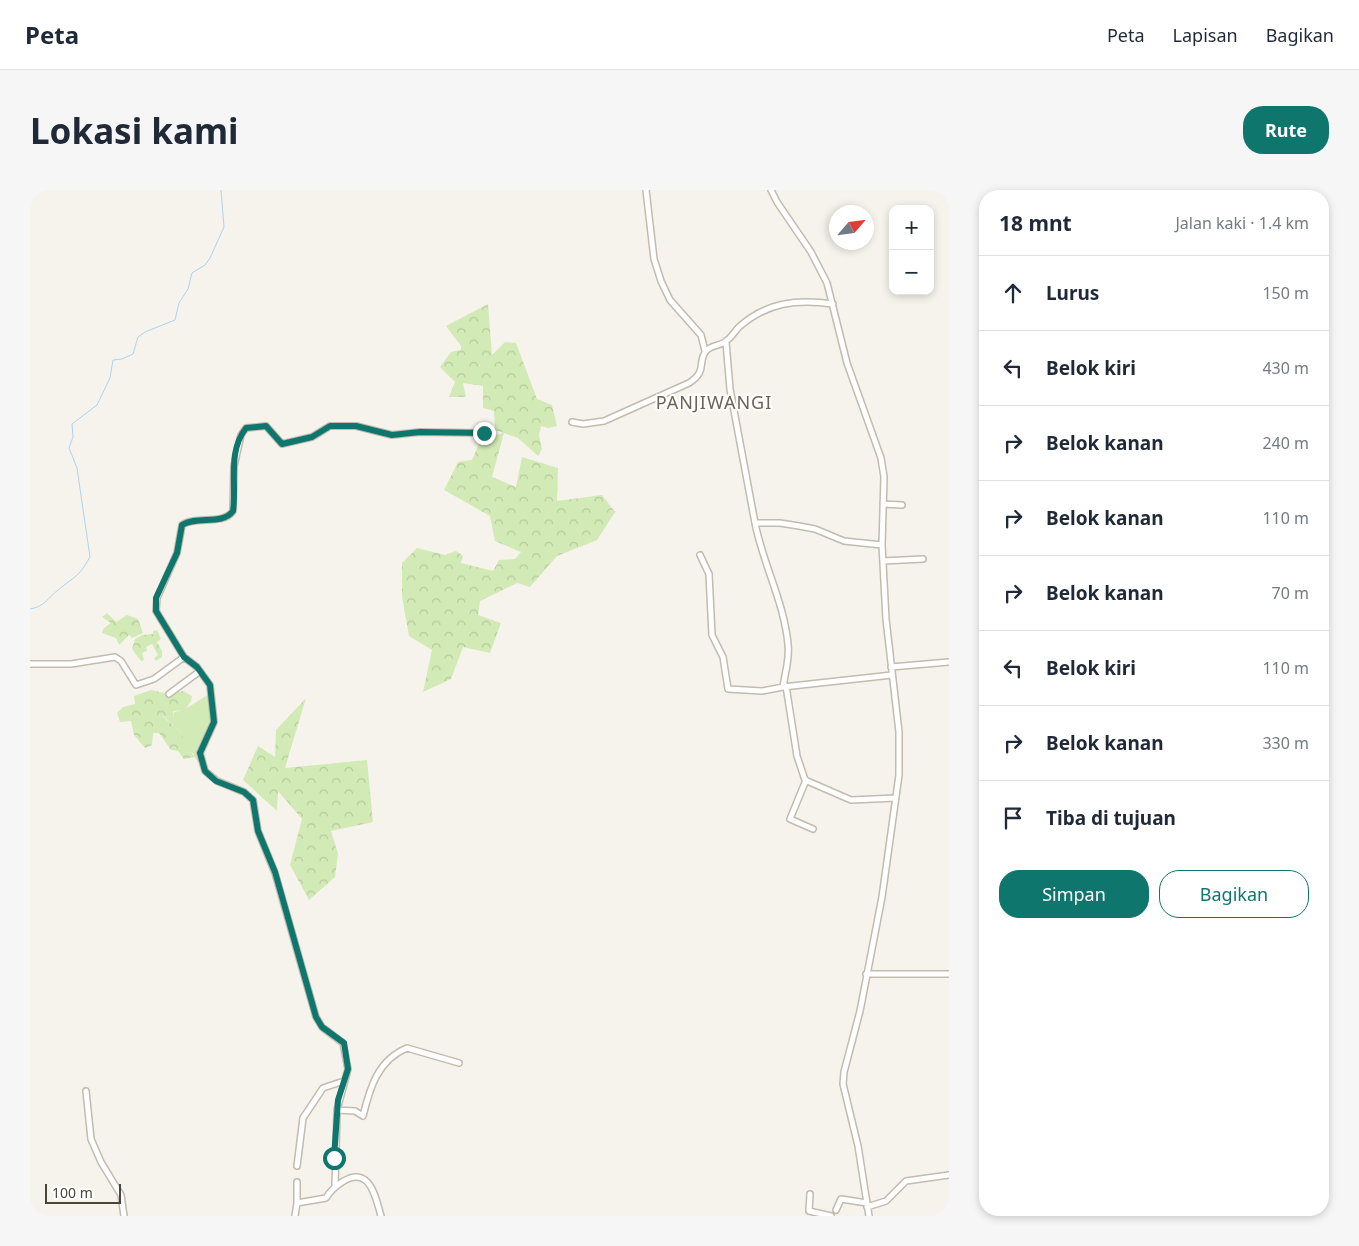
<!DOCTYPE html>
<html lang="id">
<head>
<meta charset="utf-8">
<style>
	body { margin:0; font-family:"Noto Sans",sans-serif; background:#f6f6f7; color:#1f2937 }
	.controls { position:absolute; right:15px; top:15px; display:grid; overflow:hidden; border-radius:10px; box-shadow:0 2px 8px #0003 }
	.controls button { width:45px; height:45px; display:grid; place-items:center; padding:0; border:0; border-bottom:1px solid #e0e1e3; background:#fff; color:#1f2937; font:25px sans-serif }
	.compass { position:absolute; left:799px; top:15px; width:45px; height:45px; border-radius:50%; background:#fff; box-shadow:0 2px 8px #0003; rotate:62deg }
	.scale { position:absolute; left:15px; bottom:12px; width:76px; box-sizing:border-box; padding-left:5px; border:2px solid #4b4439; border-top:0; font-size:14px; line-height:18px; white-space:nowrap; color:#4b4439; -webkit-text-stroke:4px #fff; paint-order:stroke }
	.stop { position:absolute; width:15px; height:15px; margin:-11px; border:4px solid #0f766e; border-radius:50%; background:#fff }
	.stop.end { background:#0f766e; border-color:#fff; box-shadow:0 1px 5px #0008 }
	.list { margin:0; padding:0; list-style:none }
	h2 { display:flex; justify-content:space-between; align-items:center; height:65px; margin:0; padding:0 20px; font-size:21px }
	h2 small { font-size:16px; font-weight:400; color:#747a83 }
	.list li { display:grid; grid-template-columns:32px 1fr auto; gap:15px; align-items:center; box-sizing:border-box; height:75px; padding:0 20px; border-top:1px solid #e0e1e3 }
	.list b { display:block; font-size:19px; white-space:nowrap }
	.list em { font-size:16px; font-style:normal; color:#747a83 }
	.actions { display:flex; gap:10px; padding:15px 20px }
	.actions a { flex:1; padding:11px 0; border:1px solid #0f766e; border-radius:20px; text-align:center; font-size:18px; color:#0f766e }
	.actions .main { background:#0f766e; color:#fff }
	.icon { flex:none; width:28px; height:28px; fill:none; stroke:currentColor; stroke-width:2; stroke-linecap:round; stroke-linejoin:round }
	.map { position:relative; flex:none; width:919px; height:1026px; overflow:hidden; border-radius:20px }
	header { display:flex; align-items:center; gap:30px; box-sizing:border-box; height:70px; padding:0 25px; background:#fff; border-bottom:1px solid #e0e1e3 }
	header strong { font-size:24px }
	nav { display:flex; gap:28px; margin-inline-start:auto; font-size:18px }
	.intro { display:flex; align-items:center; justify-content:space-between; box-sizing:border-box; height:120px; padding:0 30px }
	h1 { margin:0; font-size:35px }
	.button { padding:12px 22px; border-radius:20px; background:#0f766e; color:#fff; font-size:18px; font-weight:700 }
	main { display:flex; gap:30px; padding:0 30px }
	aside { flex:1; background:#fff; border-radius:20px; box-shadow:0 2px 8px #0003 }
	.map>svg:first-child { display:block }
	.grass { fill:#d2eab5 }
	.forest { fill:url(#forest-crowns) }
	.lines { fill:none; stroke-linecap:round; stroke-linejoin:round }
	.stream { stroke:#a9d4f2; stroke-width:1 }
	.minor-casing { stroke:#c2bbae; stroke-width:8 }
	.minor { stroke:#fff; stroke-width:5 }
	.route { stroke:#0f766e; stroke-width:6 }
	.labels { text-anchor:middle; stroke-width:4; stroke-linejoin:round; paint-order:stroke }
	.quarter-label { font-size:18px; letter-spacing:1px; fill:#6e6250; stroke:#fff }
</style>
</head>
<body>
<header>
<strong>Peta</strong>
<nav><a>Peta</a><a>Lapisan</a><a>Bagikan</a></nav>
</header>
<div class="intro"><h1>Lokasi kami</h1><a class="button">Rute</a></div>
<main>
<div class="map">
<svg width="919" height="1026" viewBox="0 0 919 1026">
	<defs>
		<pattern id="forest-crowns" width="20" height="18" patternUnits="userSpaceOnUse" patternTransform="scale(1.25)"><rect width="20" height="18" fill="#d2eab5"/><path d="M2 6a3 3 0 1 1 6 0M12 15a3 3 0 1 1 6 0" fill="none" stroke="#b6ca9c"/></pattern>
	</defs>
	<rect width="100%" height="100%" fill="#f6f3ec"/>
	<!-- grass -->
	<path class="grass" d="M179 504 182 533 168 573 163 563 159 561 150 541 133 526 144 527V522C157 520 167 511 179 504Z"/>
	<!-- forest -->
	<path class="forest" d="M458 114 462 165 475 152 486 153 507 209 522 215 527 236 518 238 511 236 509 245 512 259 508 266 488 248 474 243 462 287 486 297 492 267 528 278 527 311 572 305 585 322 567 350 527 366 500 397 487 393 450 411 448 425 471 433 460 463 433 457 421 489 393 502 402 460 379 446 372 407V373L387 358 415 365 426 361 433 366 431 373 463 381 469 370 485 369 491 362 465 351 460 326 414 300 428 272 442 270 451 249 474 243 465 240 464 221 453 218V196L433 193 436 207H419L425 192 410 177 421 162 431 160V156L416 136Z
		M77 423 86 432 97 425 108 429 113 443 102 448 99 445 89 455 86 448 72 443 73 439 81 433 72 427Z
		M127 440 131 449 127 452 132 461V467L126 471 124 468 128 465 122 454 116 457 117 461 112 463 114 470 111 471 102 459 105 449 112 445 123 444V441Z
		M121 500 139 504 153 501 162 506 161 511 155 520 143 521 144 527 132 526 150 541 158 558 165 567 154 569 148 561 141 560 129 543H123L122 555 115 558 104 545 101 531 90 532 87 523 93 517 105 514 104 506Z
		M276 508 255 578 337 570 343 632 301 641 308 664 305 687 279 710 260 675 272 629 248 601 247 621 213 590 228 556 245 567 246 540Z"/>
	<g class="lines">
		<!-- stream -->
		<path class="stream" d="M0 419C14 417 18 408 28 400 46 385 47 389 60 367L47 278 39 258 43 247 42 234 67 215 80 188 83 170 92 169 103 164 108 147 115 142 145 130 149 113 158 99 162 83 175 75 180 68 194 37 191 0"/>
		<defs>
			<path id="minor" d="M616 0 624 69 631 91 640 110 671 145 675 161
				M741 0 747 12 781 62 797 93 817 173 851 268 854 287 852 355 856 429 869 542V585L852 707 830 821 814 882 813 894 828 956 839 1026
				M696 152 700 199 725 333H750L769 336 785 339 814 351 852 355
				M542 232 553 234 574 231 659 193C678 181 667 172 676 161 680 155 691 156 696 151 701 148 705 141 709 137 737 112 767 109 803 114
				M853 314 872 315
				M670 365 679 384 682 445 693 467 698 499 732 501 753 497C755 483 760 468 758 454 754 412 733 374 725 333
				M853 371 893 369
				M0 474H41L85 467 91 471 106 495 124 489 154 467
				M861 477 919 472
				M756 496 767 566 775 590 821 610 866 608
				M753 497 862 485
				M139 504 170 481
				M776 590 760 629 783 639
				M836 784H919
				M56 901 61 949 71 972 91 1005 94 1026
				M307 920 325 921 333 926C340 897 348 870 377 858L429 873
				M267 976 273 928 293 898 314 891
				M267 992V1013
				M305 996 307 920 318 879 313 853 292 837 286 827 245 683 228 641 223 610 214 602 187 591 175 581 170 563 184 532 180 495 167 477 154 467 126 421 127 408 147 363 152 335C166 325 193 336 203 321L204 276 211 245 216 238 236 236 252 254 282 247 300 236H326L362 245 390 242 454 243
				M780 1004 779 1021 801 1026
				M837 1017 856 1011 876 991 919 985
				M806 1020 811 1009 837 1013
				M265 1026 267 1013 296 1008C302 998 322 980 335 990 344 996 348 1016 351 1026"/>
		</defs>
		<!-- minor casing -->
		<use href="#minor" class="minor-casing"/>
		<!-- minor -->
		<use href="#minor" class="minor"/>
	</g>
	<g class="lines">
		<!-- route -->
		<path class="route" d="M304 968 308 910 318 879 314 853 292 837 286 827 245 682 228 641 223 610 214 602 186 591 175 581 170 563 184 532 180 495 167 477 154 467 126 421V408L147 363 152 335C167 325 192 336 203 321 207 294 197 262 216 238L236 236 252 254 282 247 300 236H326L362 245 390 242 454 243"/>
	</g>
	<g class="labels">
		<!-- quarter labels -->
		<g class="quarter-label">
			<text x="684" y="219">PANJIWANGI</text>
		</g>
	</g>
</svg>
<div class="controls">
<button>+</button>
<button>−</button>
</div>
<svg class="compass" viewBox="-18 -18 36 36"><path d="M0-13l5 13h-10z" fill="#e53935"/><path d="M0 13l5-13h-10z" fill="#747a83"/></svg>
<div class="scale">100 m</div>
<div class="stop" style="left:304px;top:968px"></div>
<div class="stop end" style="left:454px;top:243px"></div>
</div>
<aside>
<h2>18 mnt<small>Jalan kaki · 1.4 km</small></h2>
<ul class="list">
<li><svg class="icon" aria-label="ahead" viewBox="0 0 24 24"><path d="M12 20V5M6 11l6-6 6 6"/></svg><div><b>Lurus</b></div><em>150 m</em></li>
<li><svg class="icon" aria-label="left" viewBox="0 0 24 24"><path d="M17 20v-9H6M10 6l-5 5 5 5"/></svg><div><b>Belok kiri</b></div><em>430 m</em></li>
<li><svg class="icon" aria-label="right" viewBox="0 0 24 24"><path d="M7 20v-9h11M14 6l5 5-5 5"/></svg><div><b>Belok kanan</b></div><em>240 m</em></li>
<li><svg class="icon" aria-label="right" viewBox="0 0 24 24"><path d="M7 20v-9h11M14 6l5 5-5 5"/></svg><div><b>Belok kanan</b></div><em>110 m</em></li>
<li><svg class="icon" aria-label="right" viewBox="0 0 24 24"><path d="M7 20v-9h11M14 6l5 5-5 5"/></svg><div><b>Belok kanan</b></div><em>70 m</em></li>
<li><svg class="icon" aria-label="left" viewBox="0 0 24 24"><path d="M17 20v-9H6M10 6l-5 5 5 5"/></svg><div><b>Belok kiri</b></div><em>110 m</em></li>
<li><svg class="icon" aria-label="right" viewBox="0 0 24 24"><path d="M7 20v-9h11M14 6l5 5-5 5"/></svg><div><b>Belok kanan</b></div><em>330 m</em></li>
<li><svg class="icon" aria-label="arrive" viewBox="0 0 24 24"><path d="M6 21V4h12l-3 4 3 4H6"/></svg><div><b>Tiba di tujuan</b></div></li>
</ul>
<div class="actions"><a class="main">Simpan</a><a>Bagikan</a></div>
</aside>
</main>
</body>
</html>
